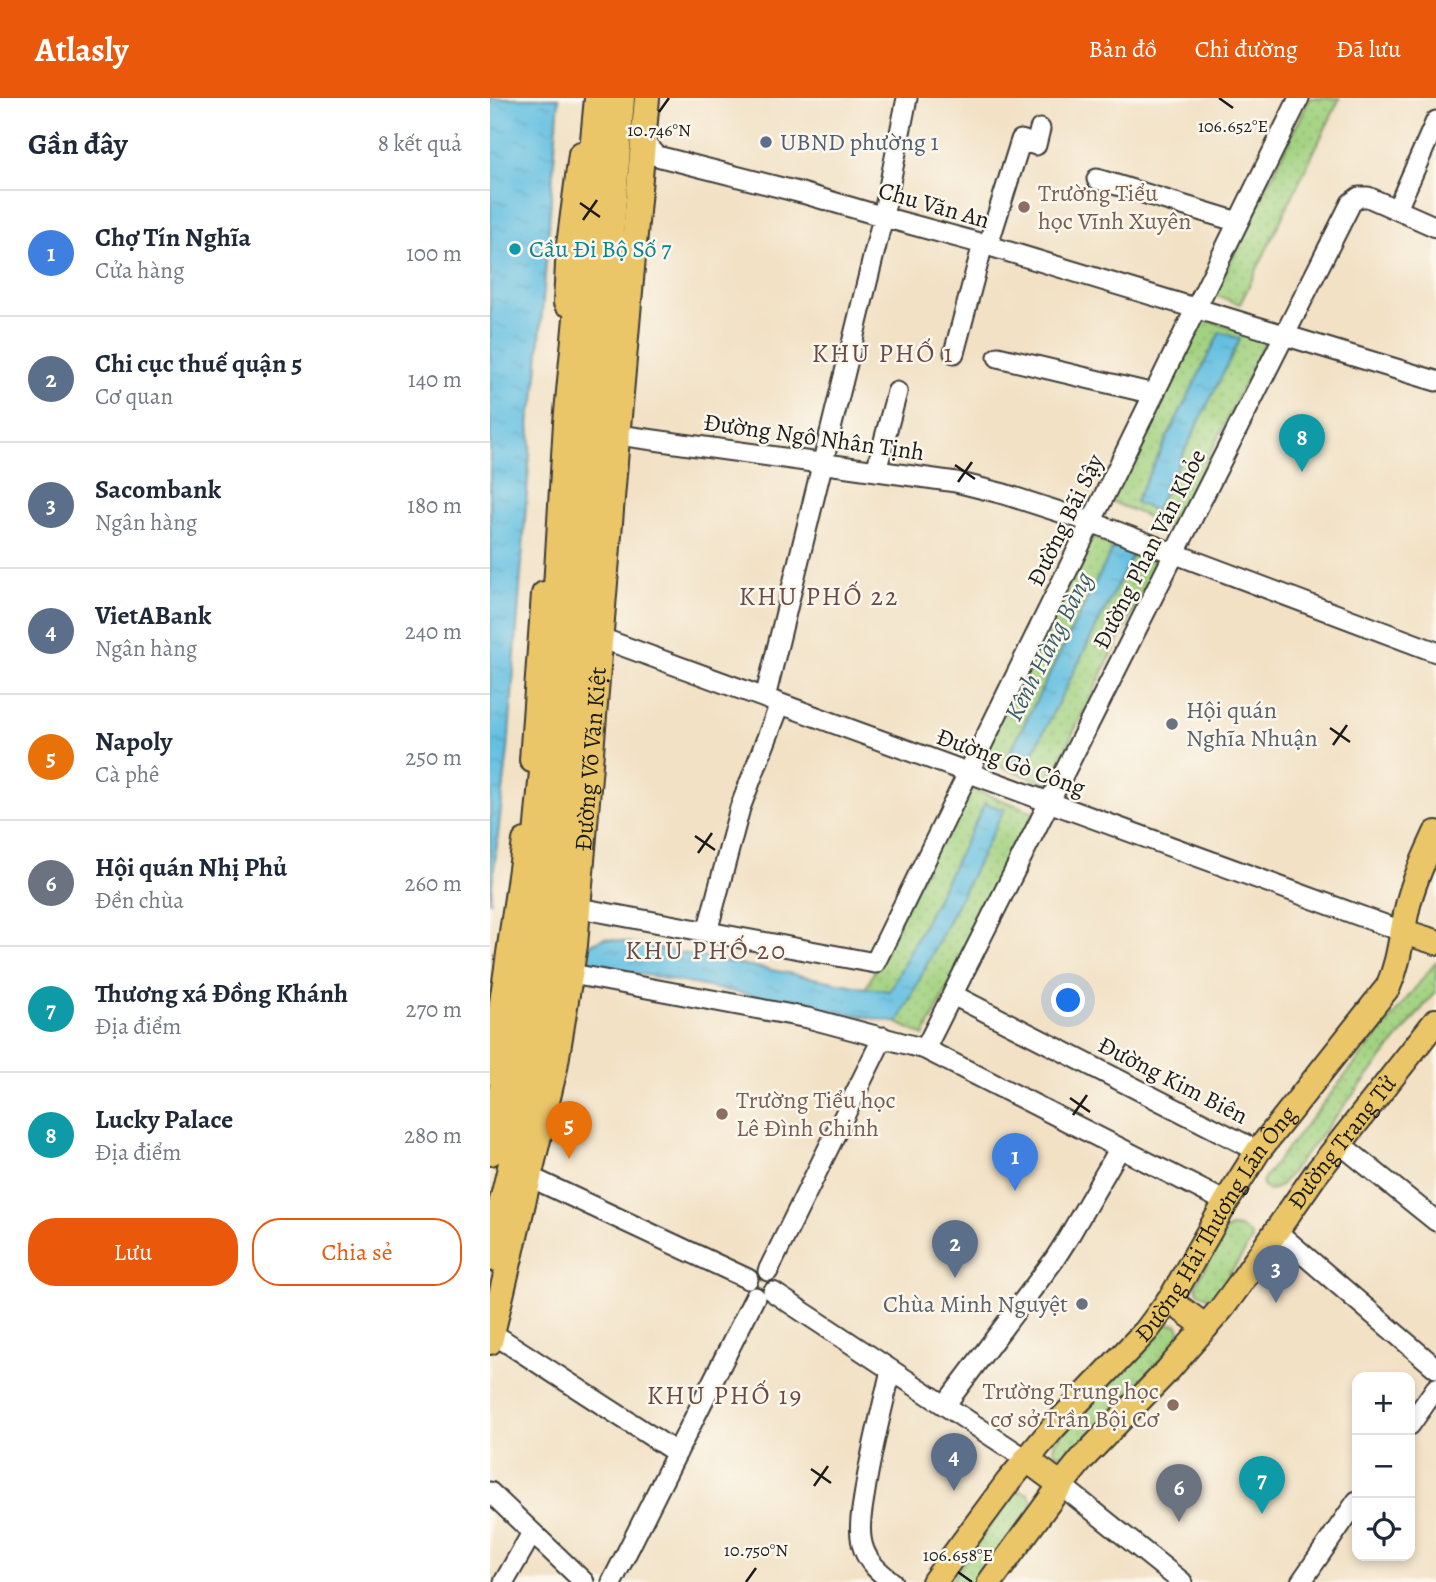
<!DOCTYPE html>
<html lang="vi">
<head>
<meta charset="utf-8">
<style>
	body { margin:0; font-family:Alegreya,serif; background:#f6f6f7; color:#1f2937 }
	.controls { position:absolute; right:21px; bottom:21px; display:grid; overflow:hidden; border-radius:14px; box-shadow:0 4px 10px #0003 }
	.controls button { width:63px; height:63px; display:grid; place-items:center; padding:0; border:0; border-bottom:2px solid #e0e1e3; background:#fff; color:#1f2937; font:35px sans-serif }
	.you { position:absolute; left:579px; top:903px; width:24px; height:24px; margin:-18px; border:5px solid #fff; border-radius:50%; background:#1a73e8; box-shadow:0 0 0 10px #1a73e833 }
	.badge { display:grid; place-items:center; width:46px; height:46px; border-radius:50%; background:#ea580c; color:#fff; font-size:23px; font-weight:700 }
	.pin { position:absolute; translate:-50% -58px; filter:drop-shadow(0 2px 4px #0008) }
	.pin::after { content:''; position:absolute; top:37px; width:24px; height:21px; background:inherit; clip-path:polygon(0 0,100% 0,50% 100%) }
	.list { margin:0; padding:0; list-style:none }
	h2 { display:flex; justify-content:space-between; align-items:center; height:91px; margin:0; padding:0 28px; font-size:30px }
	h2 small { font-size:23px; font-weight:400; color:#747a83 }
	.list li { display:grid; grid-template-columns:46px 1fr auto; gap:21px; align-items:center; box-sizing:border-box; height:126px; padding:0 28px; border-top:2px solid #e0e1e3 }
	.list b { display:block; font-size:26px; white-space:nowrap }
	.list p { margin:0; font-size:23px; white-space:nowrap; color:#747a83 }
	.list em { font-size:23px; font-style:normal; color:#747a83 }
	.actions { display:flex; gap:14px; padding:21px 28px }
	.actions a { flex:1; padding:16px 0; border:2px solid #ea580c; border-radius:28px; text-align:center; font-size:24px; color:#ea580c }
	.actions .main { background:#ea580c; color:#fff }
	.icon { flex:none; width:38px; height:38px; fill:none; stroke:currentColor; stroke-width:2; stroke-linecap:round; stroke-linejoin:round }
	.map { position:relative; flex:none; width:946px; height:1484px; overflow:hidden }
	header { display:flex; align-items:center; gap:42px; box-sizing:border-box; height:98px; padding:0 35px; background:#ea580c; color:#fff }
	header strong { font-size:33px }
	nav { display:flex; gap:38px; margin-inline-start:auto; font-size:24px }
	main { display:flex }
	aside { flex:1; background:#fff }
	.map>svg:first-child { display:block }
	.park { fill:url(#park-dots); stroke:#5f774e; stroke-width:2 }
	.water { fill:url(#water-ripples); stroke:#406e7e; stroke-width:2 }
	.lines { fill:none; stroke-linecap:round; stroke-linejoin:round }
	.minor-casing { stroke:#3c3a35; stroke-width:23 }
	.major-casing { stroke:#3c3a35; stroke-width:28 }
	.highway-casing { stroke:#3c3a35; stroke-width:32 }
	.minor { stroke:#fff; stroke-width:19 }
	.major { stroke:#ebc669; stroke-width:24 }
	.highway { stroke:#ebc669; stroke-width:28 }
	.ticks { fill:none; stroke:#1c1c1c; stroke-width:2.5 }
	.service-dot { fill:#5c6f8a; stroke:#fbf7ec; stroke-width:2.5 }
	.education-dot { fill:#8d6e63; stroke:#fbf7ec; stroke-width:2.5 }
	.culture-dot { fill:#0f9aa8; stroke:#fbf7ec; stroke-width:2.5 }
	.worship-dot { fill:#6b7280; stroke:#fbf7ec; stroke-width:2.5 }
	.labels { text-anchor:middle; stroke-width:5; stroke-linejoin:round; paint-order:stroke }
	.service-label { font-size:24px; fill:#4e5e75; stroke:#fbf7ec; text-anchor:start }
	.education-label { font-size:24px; fill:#785e54; stroke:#fbf7ec; text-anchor:start }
	.street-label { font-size:24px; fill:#1c1c1c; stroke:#fbf7ec }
	.culture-label { font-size:24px; fill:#0d838f; stroke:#fbf7ec; text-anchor:start }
	.worship-label { font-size:24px; fill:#5b616d; stroke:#fbf7ec; text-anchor:start }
	.neighbourhood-label { font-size:26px; letter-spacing:2px; fill:#694a49; stroke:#fbf7ec }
	.water-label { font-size:26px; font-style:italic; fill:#385d6b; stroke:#fbf7ec }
	.ticks-label { font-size:18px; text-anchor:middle; fill:#1c1c1c; stroke:#fbf7ec; stroke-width:5; stroke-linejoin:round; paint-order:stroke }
</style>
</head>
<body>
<header>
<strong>Atlasly</strong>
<nav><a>Bản đồ</a><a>Chỉ đường</a><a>Đã lưu</a></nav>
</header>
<main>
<aside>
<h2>Gần đây<small>8 kết quả</small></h2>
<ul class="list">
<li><span class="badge" style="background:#3f7fe0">1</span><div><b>Chợ Tín Nghĩa</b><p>Cửa hàng</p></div><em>100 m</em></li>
<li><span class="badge" style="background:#5c6f8a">2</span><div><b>Chi cục thuế quận 5</b><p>Cơ quan</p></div><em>140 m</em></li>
<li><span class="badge" style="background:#5c6f8a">3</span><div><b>Sacombank</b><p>Ngân hàng</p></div><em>180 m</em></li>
<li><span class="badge" style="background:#5c6f8a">4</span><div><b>VietABank</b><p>Ngân hàng</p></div><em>240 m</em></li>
<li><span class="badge" style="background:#e8710a">5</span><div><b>Napoly</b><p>Cà phê</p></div><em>250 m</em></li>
<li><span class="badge" style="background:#6b7280">6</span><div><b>Hội quán Nhị Phủ</b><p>Đền chùa</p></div><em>260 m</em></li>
<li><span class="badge" style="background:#0f9aa8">7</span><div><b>Thương xá Đồng Khánh</b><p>Địa điểm</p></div><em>270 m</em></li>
<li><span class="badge" style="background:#0f9aa8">8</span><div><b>Lucky Palace</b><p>Địa điểm</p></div><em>280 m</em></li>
</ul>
<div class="actions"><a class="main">Lưu</a><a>Chia sẻ</a></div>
</aside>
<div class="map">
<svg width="946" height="1484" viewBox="0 0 946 1484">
	<defs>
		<pattern id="park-dots" width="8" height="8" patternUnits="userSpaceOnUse" patternTransform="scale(1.75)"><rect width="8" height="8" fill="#a2d280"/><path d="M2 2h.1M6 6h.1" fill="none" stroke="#8bb46e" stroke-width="1.8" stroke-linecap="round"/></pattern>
		<pattern id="water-ripples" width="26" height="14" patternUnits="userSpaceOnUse" patternTransform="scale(1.75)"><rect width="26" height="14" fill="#63bfe1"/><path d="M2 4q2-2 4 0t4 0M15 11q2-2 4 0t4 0" fill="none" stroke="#55a4c0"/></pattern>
	</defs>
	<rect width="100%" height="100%" fill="#fbf7ec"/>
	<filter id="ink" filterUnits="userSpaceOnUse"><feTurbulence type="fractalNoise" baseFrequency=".0143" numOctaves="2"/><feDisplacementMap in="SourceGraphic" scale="14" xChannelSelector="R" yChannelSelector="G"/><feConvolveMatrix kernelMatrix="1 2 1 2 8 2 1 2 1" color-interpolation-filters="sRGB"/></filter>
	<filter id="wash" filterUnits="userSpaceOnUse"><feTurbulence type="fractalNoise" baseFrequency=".00686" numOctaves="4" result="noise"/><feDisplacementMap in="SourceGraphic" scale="28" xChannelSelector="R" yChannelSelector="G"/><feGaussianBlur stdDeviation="1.57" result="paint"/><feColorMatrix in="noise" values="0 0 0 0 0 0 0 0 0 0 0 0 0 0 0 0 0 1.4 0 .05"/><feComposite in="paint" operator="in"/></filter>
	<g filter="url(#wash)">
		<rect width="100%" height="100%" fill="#f2e1c5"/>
		<!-- park -->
		<path class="park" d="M820 0H850L750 206 724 197Z
			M712 220 776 242 684 430 620 403Z
			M602 439 667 464 558 686 489 661Z
			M476 689 544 714 434 938 408 925 401 893 376 890Z
			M946 864V893L790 1088 779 1093 774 1089 772 1084 781 1071Z
			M743 1129C752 1130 760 1133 762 1142L726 1197 720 1201 707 1193 706 1186 736 1132Z
			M680 1226H687L690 1232 688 1243 582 1354 575 1358 565 1355 563 1350 565 1343 674 1228Z
			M531 1393 539 1396 542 1403 541 1410 487 1484H460L523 1396Z"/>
		<!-- water -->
		<path class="water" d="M0 0H69L45 303C39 313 38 330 41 341L18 652 0 805Z
			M730 234 750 241 665 413 645 404Z
			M624 448 643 456 536 669 516 662Z
			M495 705 514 712 408 925 108 868 96 858 97 848 114 840 376 890 400 893Z"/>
	</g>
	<g filter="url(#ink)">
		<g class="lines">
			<defs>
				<path id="minor" d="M154 43 167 58 312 95 408 123 493 146 946 283
					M607 81 748 124
					M907 111 946 23
					M498 147 531 42 546 47 550 31
					M464 255 493 146
					M508 259 664 296
					M128 337 466 384 514 396 601 424 946 554
					M386 373 407 294
					M111 540 914 834
					M275 600 393 119 417 0
					M89 810 385 865 809 0
					M217 834 250 710 290 606
					M82 876 318 920 435 951 736 1104
					M463 897 768 1053
					M435 951 861 105 869 99H878L946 129
					M849 1045 946 1123
					M40 1079 258 1181
					M786 1133 946 1270
					M278 1173 393 939
					M283 1194 536 1361
					M2 1235 187 1355
					M401 1272C392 1312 381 1352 375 1393 372 1412 367 1434 374 1452 379 1466 391 1475 402 1484
					M455 1307 564 1162 578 1140 630 1050
					M920 1327 946 1290
					M571 1387 692 1484
					M0 1394 94 1484
					M14 1484 42 1435
					M122 1484 265 1199
					M811 1484 867 1403"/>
				<g id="major">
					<path d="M76 205 79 147 91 56"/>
					<path d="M42 662 54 496"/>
					<path d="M914 834 946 844"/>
					<path d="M0 974 10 919 35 743"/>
					<path d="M679 1202 716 1229"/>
					<path id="s1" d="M0 1244 65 970 85 847 126 352 157 0"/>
					<path d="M536 1361 571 1387"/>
					<path id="s2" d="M444 1484 518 1384 563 1330 657 1232 683 1197 736 1104 768 1053 898 889C911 860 911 833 919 803 925 779 936 757 946 735"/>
					<path id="s3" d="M500 1484 571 1387 592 1361 678 1272 732 1210 749 1187 825 1077 946 923"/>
				</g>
				<path id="highway" d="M0 1053 20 962 32 881 43 791 62 588 78 325 109 0
					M0 1159C17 1092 34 1025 45 956 55 899 61 840 68 782L130 0"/>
			</defs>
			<!-- minor casing -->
			<use href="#minor" class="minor-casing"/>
			<!-- major casing -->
			<use href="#major" class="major-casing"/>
			<!-- highway casing -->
			<use href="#highway" class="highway-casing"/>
			<!-- minor -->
			<use href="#minor" class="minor"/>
			<!-- major -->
			<use href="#major" class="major"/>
			<!-- highway -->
			<use href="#highway" class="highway"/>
		</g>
	</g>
	<!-- ticks -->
	<path class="ticks" d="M729 0 743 10M169 14 179 0M90 105 110 119M93 122 107 102M465 367 485 381M468 384 482 364M840 630 860 644M843 647 857 627M205 738 225 752M208 755 222 735M580 1000 600 1014M583 1017 597 997M321 1371 341 1385M324 1388 338 1368M468 1474 482 1484M256 1484 266 1470"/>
	<!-- markers -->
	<circle class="service-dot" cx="276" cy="44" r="7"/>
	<g class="education-dot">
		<circle cx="534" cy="109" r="7"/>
		<circle cx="232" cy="1016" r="7"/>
		<circle cx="683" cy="1307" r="7"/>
	</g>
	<circle class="culture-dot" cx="25" cy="151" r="7"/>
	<g class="worship-dot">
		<circle cx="682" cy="626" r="7"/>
		<circle cx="592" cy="1206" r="7"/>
	</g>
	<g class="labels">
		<!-- service labels -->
		<g class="service-label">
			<text x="290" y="52">UBND phường 1</text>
		</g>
		<!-- education labels -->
		<g class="education-label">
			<text x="548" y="103">Trường Tiểu<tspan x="548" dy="28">học Vĩnh Xuyên</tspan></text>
			<text x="246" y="1010">Trường Tiểu học<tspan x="246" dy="28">Lê Đình Chinh</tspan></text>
			<text x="669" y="1301" text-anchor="end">Trường Trung học<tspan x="669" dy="28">cơ sở Trần Bội Cơ</tspan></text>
		</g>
		<!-- street labels -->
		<g class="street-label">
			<text transform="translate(444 107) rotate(16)" y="8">Chu Văn An</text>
			<text transform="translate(324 339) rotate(8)" y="8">Đường Ngô Nhân Tịnh</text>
			<text transform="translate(575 422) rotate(-64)" y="8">Đường Bãi Sậy</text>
			<text transform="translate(659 451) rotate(-63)" y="8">Đường Phan Văn Khỏe</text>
			<text dy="8" stroke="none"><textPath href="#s1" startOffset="593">Đường Võ Văn Kiệt</textPath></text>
			<text transform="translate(521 664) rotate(20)" y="8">Đường Gò Công</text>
			<text transform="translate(683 982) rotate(27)" y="8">Đường Kim Biên</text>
			<text dy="8" stroke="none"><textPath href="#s3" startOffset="564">Đường Trang Tử</textPath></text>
			<text dy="8" stroke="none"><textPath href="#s2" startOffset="457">Đường Hải Thượng Lãn Ông</textPath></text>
		</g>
		<!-- culture labels -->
		<g class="culture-label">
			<text x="39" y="159">Cầu Đi Bộ Số 7</text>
		</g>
		<!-- worship labels -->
		<g class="worship-label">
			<text x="696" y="620">Hội quán<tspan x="696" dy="28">Nghĩa Nhuận</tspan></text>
			<text x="578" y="1214" text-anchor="end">Chùa Minh Nguyệt</text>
		</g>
		<!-- neighbourhood labels -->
		<g class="neighbourhood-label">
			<text x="393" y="264">KHU PHỐ 1</text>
			<text x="329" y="507">KHU PHỐ 22</text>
			<text x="216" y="861">KHU PHỐ 20</text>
			<text x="235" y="1306">KHU PHỐ 19</text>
		</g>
		<!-- water labels -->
		<g class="water-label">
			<text transform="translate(558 548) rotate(-63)" y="9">Kênh Hàng Bàng</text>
		</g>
	</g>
	<g class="ticks-label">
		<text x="743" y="34">106.652°E</text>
		<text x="169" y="38">10.746°N</text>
		<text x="266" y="1458">10.750°N</text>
		<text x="468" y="1463">106.658°E</text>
	</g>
</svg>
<div class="controls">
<button>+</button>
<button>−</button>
<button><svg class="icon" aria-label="locate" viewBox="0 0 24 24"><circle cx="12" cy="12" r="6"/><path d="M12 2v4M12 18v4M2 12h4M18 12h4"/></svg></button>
</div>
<div class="you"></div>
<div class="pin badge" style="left:525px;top:1093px;background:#3f7fe0">1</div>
<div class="pin badge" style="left:465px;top:1180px;background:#5c6f8a">2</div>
<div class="pin badge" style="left:786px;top:1205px;background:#5c6f8a">3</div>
<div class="pin badge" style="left:464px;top:1393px;background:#5c6f8a">4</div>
<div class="pin badge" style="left:79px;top:1061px;background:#e8710a">5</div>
<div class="pin badge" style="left:689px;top:1424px;background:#6b7280">6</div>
<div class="pin badge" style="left:772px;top:1416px;background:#0f9aa8">7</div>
<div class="pin badge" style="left:812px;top:374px;background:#0f9aa8">8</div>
</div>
</main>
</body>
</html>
